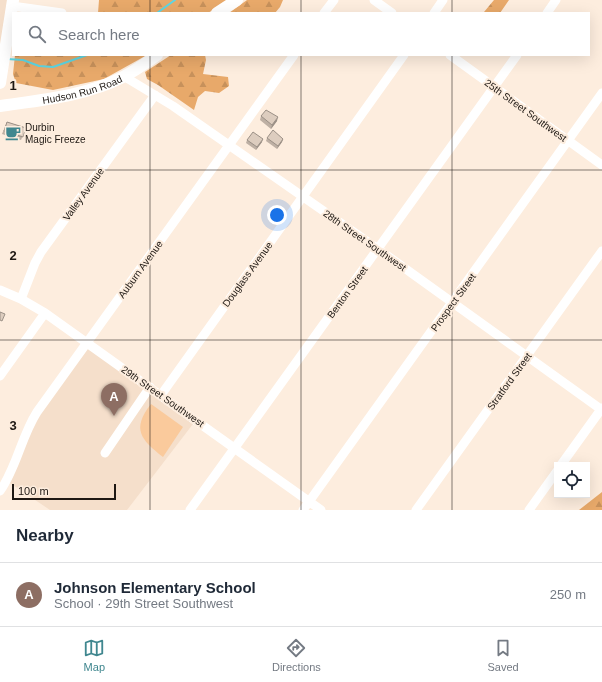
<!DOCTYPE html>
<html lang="en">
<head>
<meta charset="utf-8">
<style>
	body { margin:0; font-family:Helvetica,sans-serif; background:#f6f6f7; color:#1f2937 }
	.controls { position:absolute; right:12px; bottom:12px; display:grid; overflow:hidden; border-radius:0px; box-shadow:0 4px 16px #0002 }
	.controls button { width:36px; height:36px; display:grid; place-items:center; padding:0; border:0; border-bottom:1px solid #e0e1e3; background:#fff; color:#1f2937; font:20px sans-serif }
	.scale { position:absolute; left:12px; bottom:10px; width:104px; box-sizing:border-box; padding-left:4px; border:2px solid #1e1813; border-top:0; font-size:11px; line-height:14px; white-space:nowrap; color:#1e1813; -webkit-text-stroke:3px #fdedde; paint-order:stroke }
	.you { position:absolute; left:277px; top:215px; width:14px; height:14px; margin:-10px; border:3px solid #fff; border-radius:50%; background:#1a73e8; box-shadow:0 0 0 6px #1a73e833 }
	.badge { display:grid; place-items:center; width:26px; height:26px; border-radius:50%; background:#40878f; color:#fff; font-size:13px; font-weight:700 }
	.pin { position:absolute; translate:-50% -33px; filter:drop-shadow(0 1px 2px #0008) }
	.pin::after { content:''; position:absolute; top:21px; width:14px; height:12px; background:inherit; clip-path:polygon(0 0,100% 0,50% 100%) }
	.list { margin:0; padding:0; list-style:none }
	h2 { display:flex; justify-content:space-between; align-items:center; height:52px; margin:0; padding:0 16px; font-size:17px }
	h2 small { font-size:13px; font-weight:400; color:#747a83 }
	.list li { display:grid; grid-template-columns:26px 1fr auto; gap:12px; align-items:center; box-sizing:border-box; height:64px; padding:0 16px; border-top:1px solid #e0e1e3 }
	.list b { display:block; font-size:15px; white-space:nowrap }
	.list p { margin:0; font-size:13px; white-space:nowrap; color:#747a83 }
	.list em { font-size:13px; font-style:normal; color:#747a83 }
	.icon { flex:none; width:22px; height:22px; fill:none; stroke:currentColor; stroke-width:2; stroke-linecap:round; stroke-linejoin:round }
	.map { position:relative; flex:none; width:602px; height:510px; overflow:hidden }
	.search { position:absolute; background:#fff; box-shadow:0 4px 16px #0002; left:12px; right:12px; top:12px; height:44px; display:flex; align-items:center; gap:10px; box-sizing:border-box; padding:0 14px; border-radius:0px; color:#747a83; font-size:15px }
	.sheet { height:116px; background:#fff }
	nav { display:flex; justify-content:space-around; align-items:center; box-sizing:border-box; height:56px; border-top:1px solid #e0e1e3; background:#fff; font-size:11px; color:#747a83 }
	nav a { display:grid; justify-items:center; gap:2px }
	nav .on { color:#40878f }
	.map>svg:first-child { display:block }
	.built { fill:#f5dfcb }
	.forest { fill:url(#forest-firs) }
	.pitch { fill:#faca9c }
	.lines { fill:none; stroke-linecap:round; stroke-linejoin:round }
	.stream { stroke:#5cd6e3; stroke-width:2 }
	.minor { stroke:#fff; stroke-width:9 }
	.major { stroke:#fff; stroke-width:12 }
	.wall { fill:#beb0a4 }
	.shaded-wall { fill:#9b9086 }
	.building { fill:#ddcdbf; stroke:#9b9086 }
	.grid { fill:none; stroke:#1e1813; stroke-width:1; stroke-opacity:0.55 }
	.labels { text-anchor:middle; stroke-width:4; stroke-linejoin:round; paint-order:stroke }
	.street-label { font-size:10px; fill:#1e1813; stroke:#fdedde }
	.poi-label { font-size:10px; fill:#1e1813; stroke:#fdedde; text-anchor:start }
	.grid-label { font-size:13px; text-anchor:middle; font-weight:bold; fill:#1e1813; stroke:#fdedde; stroke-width:4; stroke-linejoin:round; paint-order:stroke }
</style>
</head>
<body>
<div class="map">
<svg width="602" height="510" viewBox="0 0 602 510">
	<defs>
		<pattern id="forest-firs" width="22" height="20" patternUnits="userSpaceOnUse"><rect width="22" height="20" fill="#e8a96a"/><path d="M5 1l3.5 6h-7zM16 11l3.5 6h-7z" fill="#c7915b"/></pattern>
	</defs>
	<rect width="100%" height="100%" fill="#fdedde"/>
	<!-- built -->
	<path class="built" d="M0 0H8L0 50Z
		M87 342 196 420 127 510H50L7 481 23 440Z"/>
	<!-- forest -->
	<path class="forest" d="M99 0H228L208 13H98Z
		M247 0H283L280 7 275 13H229Z
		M494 0H509L500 13 484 12Z
		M15 55H147L104 79 53 90 16 83 13 74Z
		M171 55H205L206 60 203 74 228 77 229 86 219 93 205 91 198 97 194 110 158 85 147 79 145 72Z
		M602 492V510H579Z"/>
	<!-- pitch -->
	<path class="pitch" d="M151 404 183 427 163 457C141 440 131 429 151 404Z"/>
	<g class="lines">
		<!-- stream -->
		<path class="stream" d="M157 13 175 0
			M7 59 23 60 39 66 53 67 87 55"/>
		<!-- minor -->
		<path class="minor" d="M374 0 392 13
			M12 6 62 13
			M324 13 334 0
			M434 13 443 0
			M547 13 556 0
			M450 55 602 165
			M125 77 173 106 378 249 602 410
			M0 290 21 299 45 313 321 510
			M21 299 35 263 41 252 155 95
			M0 376 45 313
			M161 395 404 55
			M105 453 150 387
			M561 465 602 408
			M0 491C17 467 21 437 37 412L294 55
			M190 510 517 55
			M303 510 602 93
			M416 510 602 251
			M529 510 557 471"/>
		<!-- major -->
		<g class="major">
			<path d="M217 13 237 0"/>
			<path d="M0 83 13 0"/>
			<path id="s1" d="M0 106C41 100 86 96 123 77 135 71 146 63 157 55"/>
		</g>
	</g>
	<!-- wall -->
	<path class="wall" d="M261 116 277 121 271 129 260 120Z
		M7 122 26 128 21 140 2 134Z
		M267 138 283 139 282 142 277 149 266 141Z
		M247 140 262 142 256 150 246 143Z"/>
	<!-- shaded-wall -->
	<path class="shaded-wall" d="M278 117 277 121 271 129 272 125Z
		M263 139 262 142 256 150 257 147Z
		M283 139 282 142 277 149 278 146Z"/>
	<!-- building -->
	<path class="building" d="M266 110 278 117 272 125 261 116Z
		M7 122 26 128 23 137 4 131Z
		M273 130 283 139 278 146 267 138Z
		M253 132 263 139 257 147 247 140Z
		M0 312 5 314 2 321 0 320Z"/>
	<!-- grid -->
	<path class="grid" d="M150 0V13M301 0V13M452 0V13M150 55V510M301 55V510M452 55V510M0 170H602M0 340H602"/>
	<!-- icons -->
	<defs>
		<symbol id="cafe-bare" viewBox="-9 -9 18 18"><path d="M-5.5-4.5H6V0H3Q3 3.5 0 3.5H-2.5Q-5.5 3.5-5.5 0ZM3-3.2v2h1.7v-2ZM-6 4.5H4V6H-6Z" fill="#40878f" stroke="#fdedde" stroke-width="2.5" paint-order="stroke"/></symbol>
	</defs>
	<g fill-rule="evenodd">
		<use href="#cafe-bare" x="2" y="122" width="22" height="22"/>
	</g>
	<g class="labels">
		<!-- street labels -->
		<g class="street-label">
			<text dy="4" stroke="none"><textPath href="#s1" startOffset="84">Hudson Run Road</textPath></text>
			<text transform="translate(526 110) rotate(36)" y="4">25th Street Southwest</text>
			<text transform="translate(83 194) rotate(-54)" y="4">Valley Avenue</text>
			<text transform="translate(365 240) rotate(35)" y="4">28th Street Southwest</text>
			<text transform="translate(140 269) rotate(-54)" y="4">Auburn Avenue</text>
			<text transform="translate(247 274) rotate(-54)" y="4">Douglass Avenue</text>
			<text transform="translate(347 292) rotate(-54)" y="4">Benton Street</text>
			<text transform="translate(453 302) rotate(-54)" y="4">Prospect Street</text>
			<text transform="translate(509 381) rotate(-54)" y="4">Stratford Street</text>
			<text transform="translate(163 396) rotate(35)" y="4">29th Street Southwest</text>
		</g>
		<!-- poi labels -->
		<g class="poi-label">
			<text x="25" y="131">Durbin<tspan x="25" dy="12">Magic Freeze</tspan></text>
		</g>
	</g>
	<g class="grid-label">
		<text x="13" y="90">1</text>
		<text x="13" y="260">2</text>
		<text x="13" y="430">3</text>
	</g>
</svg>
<div class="controls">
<button><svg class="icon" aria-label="locate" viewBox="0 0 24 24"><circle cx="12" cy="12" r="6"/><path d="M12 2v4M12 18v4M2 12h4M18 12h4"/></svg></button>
</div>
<div class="scale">100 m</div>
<div class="you"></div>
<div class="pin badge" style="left:114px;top:416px;background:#8d6e63">A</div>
<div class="search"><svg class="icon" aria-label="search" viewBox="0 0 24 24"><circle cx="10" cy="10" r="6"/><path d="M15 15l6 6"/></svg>Search here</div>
</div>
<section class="sheet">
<h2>Nearby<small></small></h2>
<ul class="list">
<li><span class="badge" style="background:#8d6e63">A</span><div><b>Johnson Elementary School</b><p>School · 29th Street Southwest</p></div><em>250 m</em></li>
</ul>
</section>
<nav>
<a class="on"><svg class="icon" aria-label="map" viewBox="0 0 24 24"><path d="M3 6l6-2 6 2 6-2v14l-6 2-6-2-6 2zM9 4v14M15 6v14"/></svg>Map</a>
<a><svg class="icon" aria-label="directions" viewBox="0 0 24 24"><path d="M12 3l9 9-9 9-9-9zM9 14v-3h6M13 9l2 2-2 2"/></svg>Directions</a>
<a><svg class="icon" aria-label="saved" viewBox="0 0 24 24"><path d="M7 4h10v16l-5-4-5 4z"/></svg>Saved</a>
</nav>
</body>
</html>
